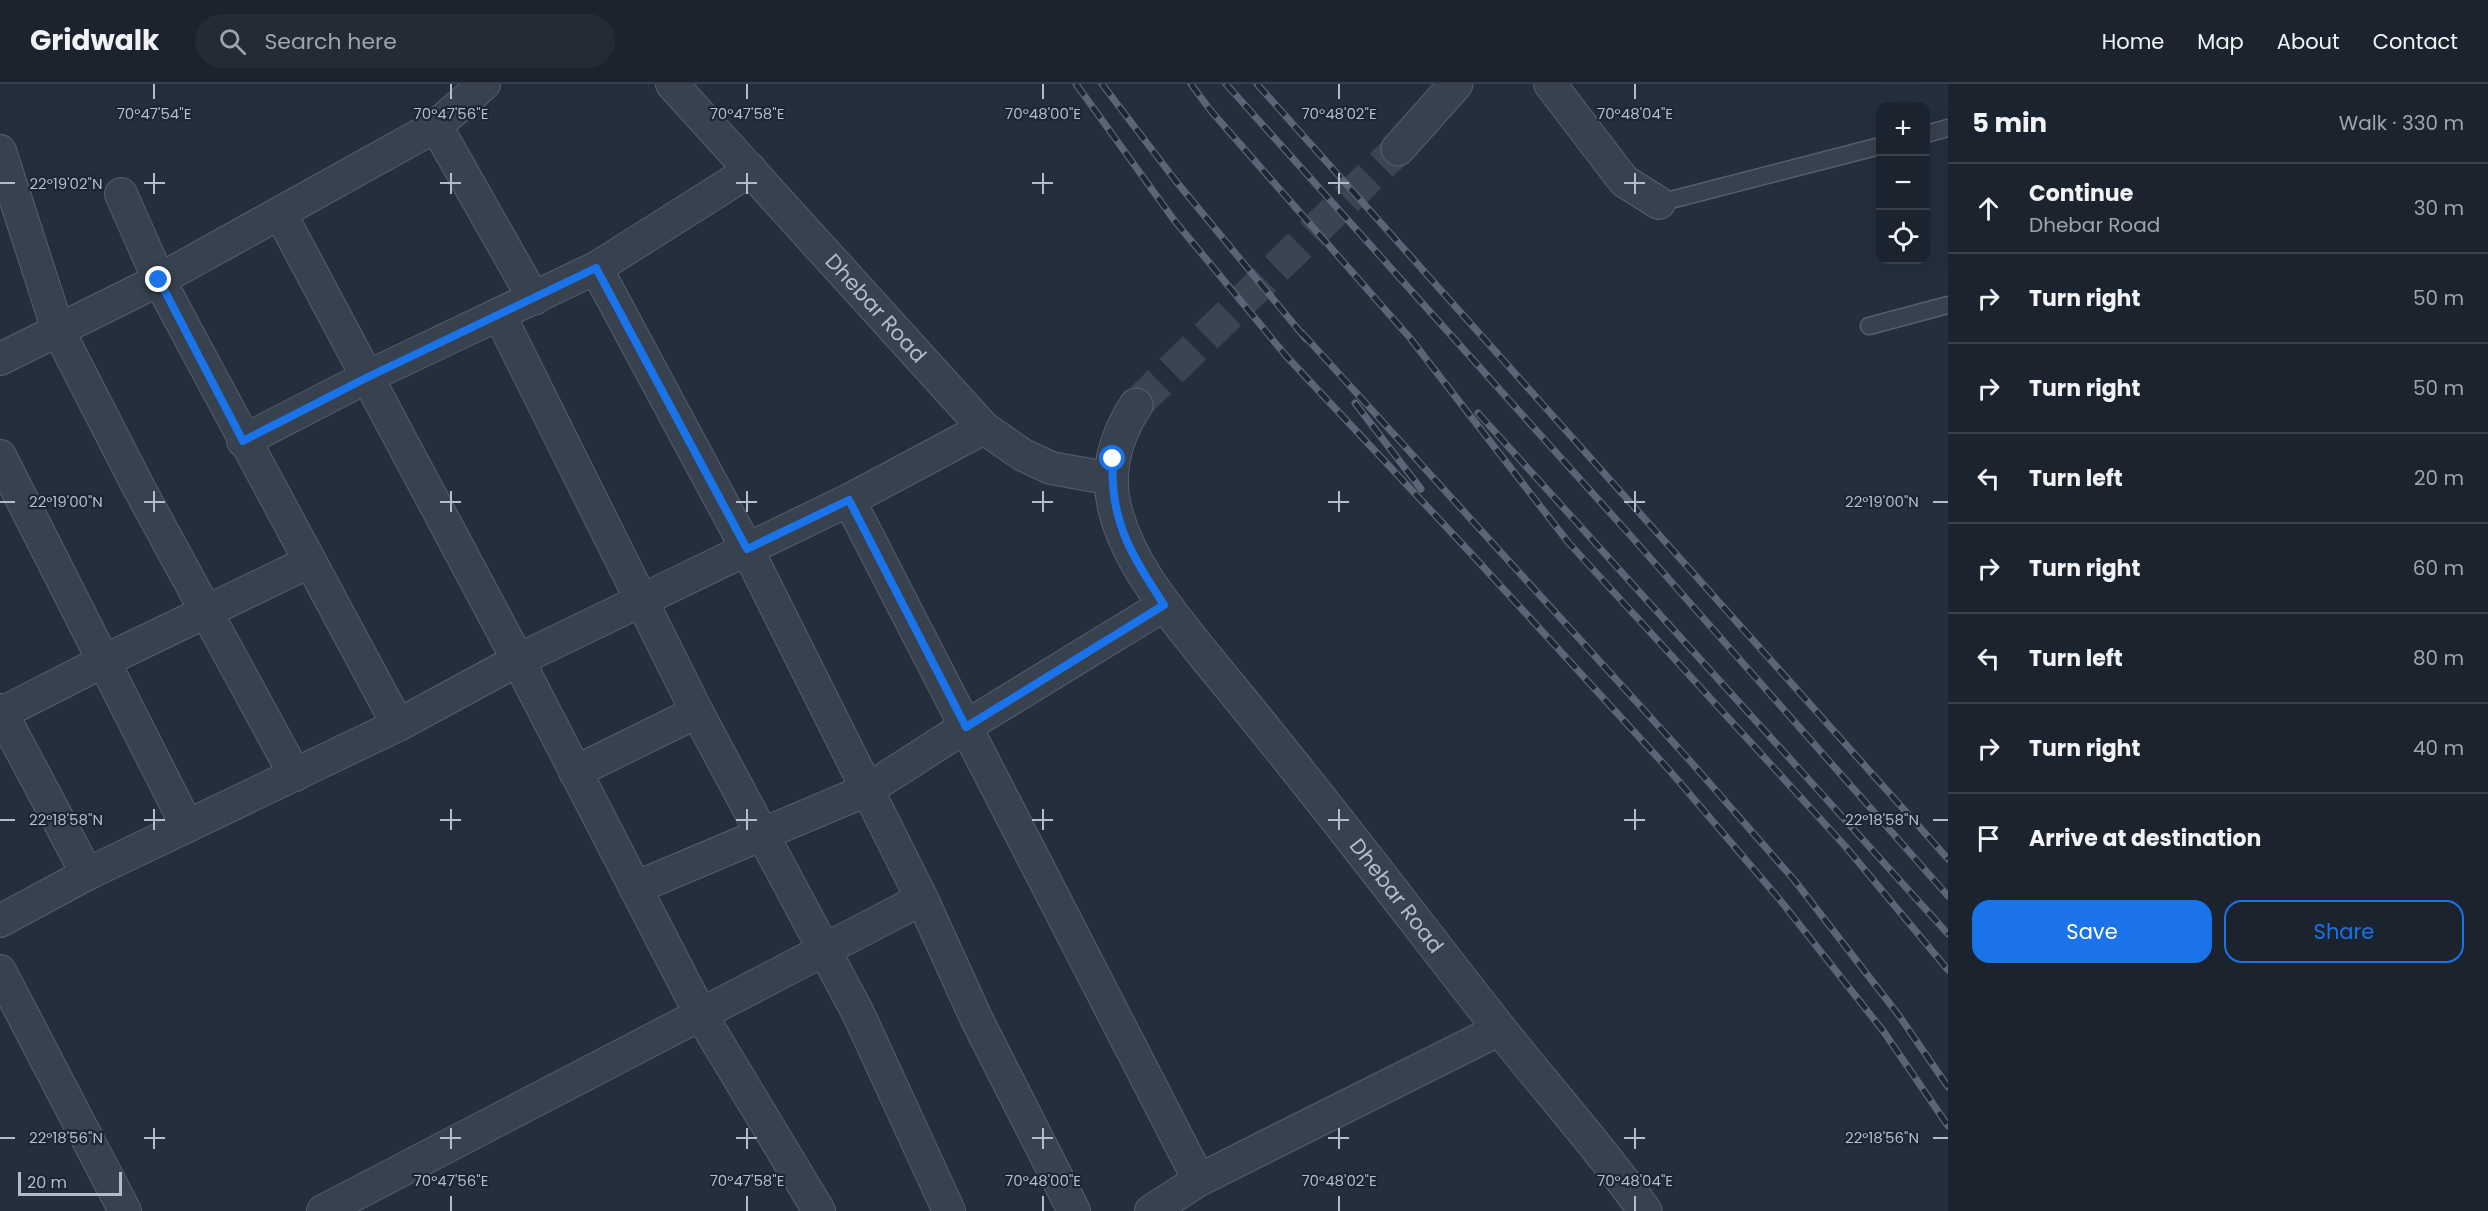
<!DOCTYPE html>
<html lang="en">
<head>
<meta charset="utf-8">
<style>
	body { margin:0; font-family:Poppins,sans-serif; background:#242b36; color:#f1f3f6 }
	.controls { position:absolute; right:18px; top:18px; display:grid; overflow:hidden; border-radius:12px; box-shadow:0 6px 24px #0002 }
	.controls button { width:54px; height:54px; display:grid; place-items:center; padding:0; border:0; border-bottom:2px solid #39404a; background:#1b232e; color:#f1f3f6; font:30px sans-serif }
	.scale { position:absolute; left:18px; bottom:15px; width:104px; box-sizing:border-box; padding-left:6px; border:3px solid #b4bcc9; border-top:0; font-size:16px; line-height:21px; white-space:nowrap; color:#b4bcc9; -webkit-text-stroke:4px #1d2633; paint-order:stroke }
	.stop { position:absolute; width:18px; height:18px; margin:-14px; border:4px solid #1a73e8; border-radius:50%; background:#fff }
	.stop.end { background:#1a73e8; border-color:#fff; box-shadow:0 2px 6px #0008 }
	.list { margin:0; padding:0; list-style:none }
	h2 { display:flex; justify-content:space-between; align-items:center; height:78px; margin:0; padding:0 24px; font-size:26px }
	h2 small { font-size:20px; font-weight:400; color:#a0a4aa }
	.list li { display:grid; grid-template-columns:39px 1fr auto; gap:18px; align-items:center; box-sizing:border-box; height:90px; padding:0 24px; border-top:2px solid #39404a }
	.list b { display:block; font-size:22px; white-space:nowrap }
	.list p { margin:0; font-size:20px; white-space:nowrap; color:#a0a4aa }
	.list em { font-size:20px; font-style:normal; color:#a0a4aa }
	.actions { display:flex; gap:12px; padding:18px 24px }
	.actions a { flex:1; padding:14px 0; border:2px solid #1a73e8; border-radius:18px; text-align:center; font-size:21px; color:#1a73e8 }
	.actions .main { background:#1a73e8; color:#fff }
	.icon { flex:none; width:33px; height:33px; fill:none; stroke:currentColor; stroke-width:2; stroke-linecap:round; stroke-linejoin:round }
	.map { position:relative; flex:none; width:1948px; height:1127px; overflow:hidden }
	header { display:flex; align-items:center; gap:36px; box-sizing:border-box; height:84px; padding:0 30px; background:#1b232e; border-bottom:2px solid #39404a }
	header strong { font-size:28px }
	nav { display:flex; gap:33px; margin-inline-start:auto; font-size:21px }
	.search { width:420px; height:54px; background:#242b36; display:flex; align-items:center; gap:15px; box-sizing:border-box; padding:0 21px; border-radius:33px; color:#a0a4aa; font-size:22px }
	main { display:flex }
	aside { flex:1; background:#1b232e }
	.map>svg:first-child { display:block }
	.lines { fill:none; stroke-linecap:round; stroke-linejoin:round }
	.tertiary-tunnel { stroke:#3a4453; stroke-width:33; stroke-dasharray:33 16; stroke-linecap:butt }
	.service-casing { stroke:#565f6c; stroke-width:19 }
	.minor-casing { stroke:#565f6c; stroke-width:34 }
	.tertiary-casing { stroke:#565f6c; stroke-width:35 }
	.service { stroke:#38414e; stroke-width:16 }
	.minor { stroke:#38414e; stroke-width:32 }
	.tertiary { stroke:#38414e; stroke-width:33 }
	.rail-casing { stroke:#5a6575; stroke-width:7 }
	.rail { stroke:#1d2633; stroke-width:4.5; stroke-dasharray:14; stroke-linecap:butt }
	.route { stroke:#1a73e8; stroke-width:8 }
	.ticks { fill:none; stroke:#b4bcc9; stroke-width:2 }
	.labels { text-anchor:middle; stroke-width:4.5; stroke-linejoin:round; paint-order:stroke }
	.street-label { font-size:21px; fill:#b4bcc9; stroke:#1d2633 }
	.ticks-label { font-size:15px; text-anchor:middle; fill:#b4bcc9; stroke:#1d2633; stroke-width:4.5; stroke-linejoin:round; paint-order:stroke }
</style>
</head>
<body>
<header>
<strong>Gridwalk</strong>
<div class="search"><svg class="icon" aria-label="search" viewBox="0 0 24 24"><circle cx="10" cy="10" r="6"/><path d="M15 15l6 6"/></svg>Search here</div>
<nav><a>Home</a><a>Map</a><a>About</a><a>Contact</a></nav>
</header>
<main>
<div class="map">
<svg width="1948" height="1127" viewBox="0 0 1948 1127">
	<rect width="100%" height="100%" fill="#242f3e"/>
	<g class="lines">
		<!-- tertiary-tunnel -->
		<path class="tertiary-tunnel" d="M1136 321 1398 65"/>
		<defs>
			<path id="service" d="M1926 50 1948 44
				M1659 119 1880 62
				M1869 242 1948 221"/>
			<g id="minor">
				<path id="s1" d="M672 0 984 344 1023 371 1051 384 1112 395"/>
				<path d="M1550 0 1624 97 1659 119"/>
				<path d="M436 42 534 215"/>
				<path d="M0 67 58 246 139 404 295 691"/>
				<path d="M121 110 159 196 398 641"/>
				<path d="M280 129 518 576 701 931 819 1127"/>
				<path d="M596 184 747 465 922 815 977 936 1074 1127"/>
				<path d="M499 230 697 628 858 929 949 1127"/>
				<path d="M0 275 159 196 436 42 484 0"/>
				<path d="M243 357 367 293 596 184 751 86"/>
				<path d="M0 372 187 742"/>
				<path d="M849 416 1199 1096"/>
				<path d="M0 626 87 790"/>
				<path d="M0 630 104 577 309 478"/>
				<path d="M575 688 697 628"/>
				<path d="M635 804 867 706 965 643 1164 521"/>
				<path d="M0 837 87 790 398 641 518 576 849 416 984 344"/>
				<path d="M0 887 125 1127"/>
				<path d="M323 1127 922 815"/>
				<path d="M1151 1127 1199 1096 1500 945"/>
			</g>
			<g id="tertiary">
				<path d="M1398 65 1456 0"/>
				<path id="s2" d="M1136 321C1116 352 1105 387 1115 425 1129 481 1170 528 1205 572 1233 606 1260 639 1287 673 1359 762 1428 854 1499 944 1547 1005 1600 1063 1645 1127"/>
			</g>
		</defs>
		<!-- service casing -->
		<use href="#service" class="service-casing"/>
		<!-- minor casing -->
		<use href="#minor" class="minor-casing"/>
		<!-- tertiary casing -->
		<use href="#tertiary" class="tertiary-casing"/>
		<!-- service -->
		<use href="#service" class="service"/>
		<!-- minor -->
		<use href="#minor" class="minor"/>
		<!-- tertiary -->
		<use href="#tertiary" class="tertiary"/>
		<defs>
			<path id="rail" d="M1076 0 1174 136 1287 273 1465 463 1670 687 1780 816 1884 948 1948 1042
				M1102 0 1175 96 1306 255
				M1191 0 1211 27 1410 254 1568 458 1845 762 1948 886
				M1226 0 1630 451 1948 812
				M1257 0 1948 775
				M1302 249 1691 678 1795 797 1900 933 1948 1003
				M1355 319 1421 405
				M1478 329 1948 850"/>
		</defs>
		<!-- rail casing -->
		<use href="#rail" class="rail-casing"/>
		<!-- rail -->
		<use href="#rail" class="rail"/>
	</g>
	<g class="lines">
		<!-- route -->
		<path class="route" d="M159 196 243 357 368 293 596 184 747 465 849 416 966 643 1164 521C1132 471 1109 437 1113 375"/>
	</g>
	<!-- ticks -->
	<path class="ticks" d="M154 0V15M451 0V15M747 0V15M1043 0V15M1339 0V15M1635 0V15M154 89V110M451 89V110M747 89V110M1043 89V110M1339 89V110M1635 89V110M0 99H15M144 99H165M440 99H461M736 99H757M1032 99H1053M1328 99H1349M1624 99H1645M154 407V428M451 407V428M747 407V428M1043 407V428M1339 407V428M1635 407V428M0 418H15M144 418H165M440 418H461M736 418H757M1032 418H1053M1328 418H1349M1624 418H1645M1933 418H1948M154 725V746M451 725V746M747 725V746M1043 725V746M1339 725V746M1635 725V746M0 736H15M144 736H165M440 736H461M736 736H757M1032 736H1053M1328 736H1349M1624 736H1645M1933 736H1948M154 1044V1065M451 1044V1065M747 1044V1065M1043 1044V1065M1339 1044V1065M1635 1044V1065M0 1054H15M144 1054H165M440 1054H461M736 1054H757M1032 1054H1053M1328 1054H1349M1624 1054H1645M1933 1054H1948M451 1112V1127M747 1112V1127M1043 1112V1127M1339 1112V1127M1635 1112V1127"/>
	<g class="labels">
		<!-- street labels -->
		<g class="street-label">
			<text dy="7" stroke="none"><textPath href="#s1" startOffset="303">Dhebar Road</textPath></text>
			<text dy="7" stroke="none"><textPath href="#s2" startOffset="590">Dhebar Road</textPath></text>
		</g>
	</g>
	<g class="ticks-label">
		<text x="154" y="35">70°47'54"E</text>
		<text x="451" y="35">70°47'56"E</text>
		<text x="747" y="35">70°47'58"E</text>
		<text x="1043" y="35">70°48'00"E</text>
		<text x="1339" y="35">70°48'02"E</text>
		<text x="1635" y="35">70°48'04"E</text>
		<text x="66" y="105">22°19'02"N</text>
		<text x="66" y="423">22°19'00"N</text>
		<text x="1882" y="423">22°19'00"N</text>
		<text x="66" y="741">22°18'58"N</text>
		<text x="1882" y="741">22°18'58"N</text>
		<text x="66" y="1059">22°18'56"N</text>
		<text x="1882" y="1059">22°18'56"N</text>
		<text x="451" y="1102">70°47'56"E</text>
		<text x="747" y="1102">70°47'58"E</text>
		<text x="1043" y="1102">70°48'00"E</text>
		<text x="1339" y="1102">70°48'02"E</text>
		<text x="1635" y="1102">70°48'04"E</text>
	</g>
</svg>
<div class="controls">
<button>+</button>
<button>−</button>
<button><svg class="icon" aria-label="locate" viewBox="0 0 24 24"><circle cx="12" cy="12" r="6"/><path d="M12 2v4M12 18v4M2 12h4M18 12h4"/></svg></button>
</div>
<div class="scale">20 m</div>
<div class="stop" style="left:1113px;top:375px"></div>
<div class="stop end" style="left:159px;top:196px"></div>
</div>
<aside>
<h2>5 min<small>Walk · 330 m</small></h2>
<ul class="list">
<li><svg class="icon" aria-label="ahead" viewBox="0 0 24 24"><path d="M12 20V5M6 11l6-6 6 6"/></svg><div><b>Continue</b><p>Dhebar Road</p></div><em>30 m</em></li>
<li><svg class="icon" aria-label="right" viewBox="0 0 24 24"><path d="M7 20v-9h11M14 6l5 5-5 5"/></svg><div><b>Turn right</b></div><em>50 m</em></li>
<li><svg class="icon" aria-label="right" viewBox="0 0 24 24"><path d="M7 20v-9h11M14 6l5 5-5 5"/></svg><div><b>Turn right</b></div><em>50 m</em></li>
<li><svg class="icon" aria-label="left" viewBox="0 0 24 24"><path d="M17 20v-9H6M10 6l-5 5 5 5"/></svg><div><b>Turn left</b></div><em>20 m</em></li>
<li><svg class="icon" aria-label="right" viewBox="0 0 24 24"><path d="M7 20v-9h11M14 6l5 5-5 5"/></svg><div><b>Turn right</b></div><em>60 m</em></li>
<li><svg class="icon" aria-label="left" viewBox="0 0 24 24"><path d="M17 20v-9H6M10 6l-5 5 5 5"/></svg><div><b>Turn left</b></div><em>80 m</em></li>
<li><svg class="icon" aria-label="right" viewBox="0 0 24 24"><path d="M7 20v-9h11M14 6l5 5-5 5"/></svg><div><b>Turn right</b></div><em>40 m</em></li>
<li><svg class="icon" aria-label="arrive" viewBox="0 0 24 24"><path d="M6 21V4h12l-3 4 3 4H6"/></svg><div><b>Arrive at destination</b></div></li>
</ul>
<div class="actions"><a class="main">Save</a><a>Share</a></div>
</aside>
</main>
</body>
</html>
